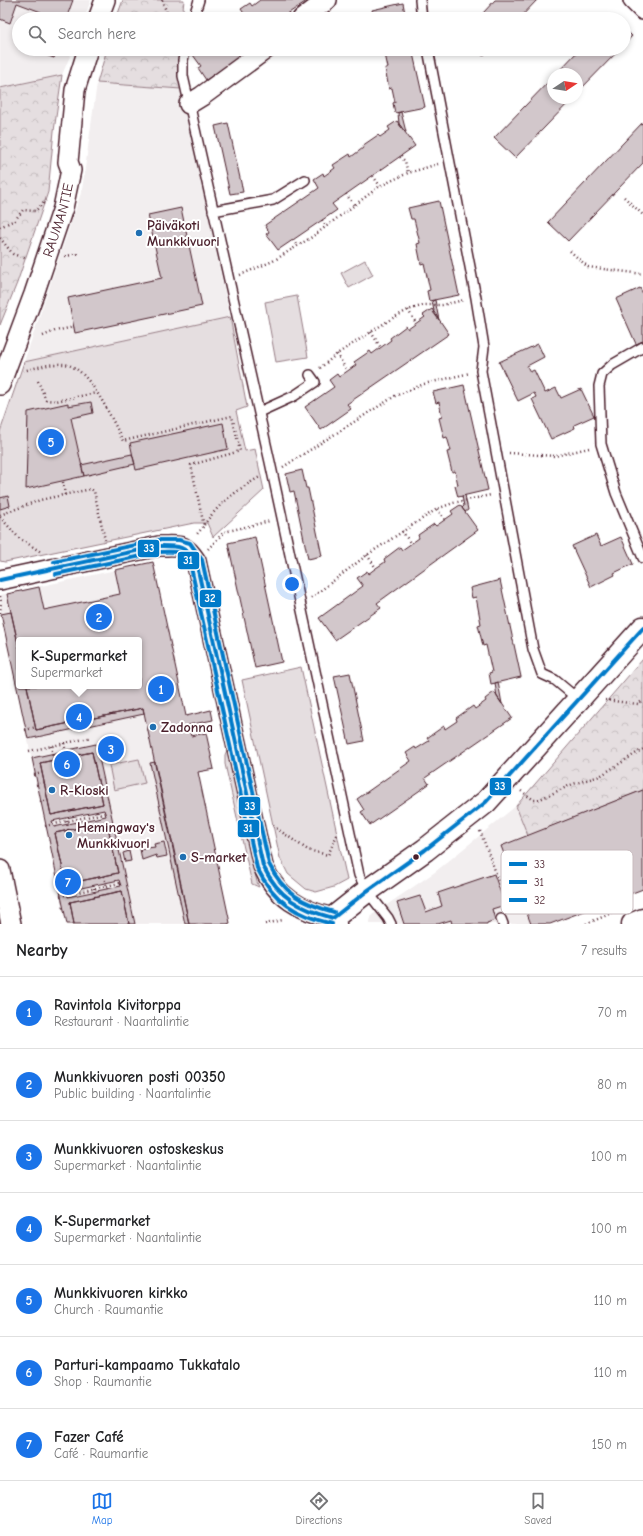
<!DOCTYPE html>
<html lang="en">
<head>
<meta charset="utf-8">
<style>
	body { margin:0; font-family:"Comic Neue",sans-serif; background:#f2f2f2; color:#202124 }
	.compass { position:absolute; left:547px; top:68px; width:36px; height:36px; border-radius:50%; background:#fff; box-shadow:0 2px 6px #0003; rotate:78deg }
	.you { position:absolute; left:292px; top:584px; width:14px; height:14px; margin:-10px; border:3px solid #fff; border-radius:50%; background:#1a73e8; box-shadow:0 0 0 6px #1a73e833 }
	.badge { display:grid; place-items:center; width:26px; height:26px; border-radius:50%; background:#1a73e8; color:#fff; font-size:13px; font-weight:700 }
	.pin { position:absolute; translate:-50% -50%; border:2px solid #fff; box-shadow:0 1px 4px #0006 }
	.popup { position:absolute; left:16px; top:637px; width:126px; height:52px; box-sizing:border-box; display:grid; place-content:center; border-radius:4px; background:#fff; filter:drop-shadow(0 1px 3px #0005); font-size:13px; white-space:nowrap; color:#757577 }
	.popup b { font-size:15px; color:#202124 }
	.popup::after { content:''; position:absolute; left:50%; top:100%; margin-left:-8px; border:8px solid transparent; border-top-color:#fff }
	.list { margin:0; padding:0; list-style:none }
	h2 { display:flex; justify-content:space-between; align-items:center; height:52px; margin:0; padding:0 16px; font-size:17px }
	h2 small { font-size:13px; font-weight:400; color:#757577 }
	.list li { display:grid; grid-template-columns:26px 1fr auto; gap:12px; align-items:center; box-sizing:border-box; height:72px; padding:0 16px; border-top:1px solid #e0e0e0 }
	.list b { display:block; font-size:15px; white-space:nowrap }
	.list p { margin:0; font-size:13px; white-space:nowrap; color:#757577 }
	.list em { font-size:13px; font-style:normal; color:#757577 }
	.icon { flex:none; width:22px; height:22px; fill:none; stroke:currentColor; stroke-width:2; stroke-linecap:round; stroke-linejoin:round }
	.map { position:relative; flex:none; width:643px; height:924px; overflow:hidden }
	.search { position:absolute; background:#fff; box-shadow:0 2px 6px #0003; left:12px; right:12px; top:12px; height:44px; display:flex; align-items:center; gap:10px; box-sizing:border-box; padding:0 14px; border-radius:22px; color:#757577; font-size:15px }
	.sheet { height:556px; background:#fff }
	nav { display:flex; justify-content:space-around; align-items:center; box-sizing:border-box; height:56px; border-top:1px solid #e0e0e0; background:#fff; font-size:11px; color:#757577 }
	nav a { display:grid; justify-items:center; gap:2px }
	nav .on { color:#1a73e8 }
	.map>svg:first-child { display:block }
	.built { fill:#f2eeef; fill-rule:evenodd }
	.green { fill:#e5dee0; stroke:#987e86 }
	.forest { fill:url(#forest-crowns); stroke:#987e86 }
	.building { fill:#d2c7cb; stroke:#4a1f2b; fill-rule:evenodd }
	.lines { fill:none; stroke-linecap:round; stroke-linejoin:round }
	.lane-casing { stroke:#4a1f2b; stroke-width:12 }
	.street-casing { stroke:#4a1f2b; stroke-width:22 }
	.secondary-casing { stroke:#4a1f2b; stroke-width:25 }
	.primary-casing { stroke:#4a1f2b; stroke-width:25 }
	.path { stroke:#4a1f2b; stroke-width:2.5; stroke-dasharray:1 3; stroke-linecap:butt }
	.lane { stroke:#fff; stroke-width:9 }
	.street { stroke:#fff; stroke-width:19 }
	.secondary { stroke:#fff; stroke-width:22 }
	.primary { stroke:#fff; stroke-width:22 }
	.bus-1-casing { stroke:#fff; stroke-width:7 }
	.bus-2-casing { stroke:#fff; stroke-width:7 }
	.bus-3-casing { stroke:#fff; stroke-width:7 }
	.bus-1 { stroke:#007ac9; stroke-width:4 }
	.bus-2 { stroke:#007ac9; stroke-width:4 }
	.bus-3 { stroke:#007ac9; stroke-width:4 }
	.poi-dot { fill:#1f6fb2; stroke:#fff; stroke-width:1.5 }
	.bus-dot { fill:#4a1f2b; stroke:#fff; stroke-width:1.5 }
	.labels { text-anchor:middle; stroke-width:4; stroke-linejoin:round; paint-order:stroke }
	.street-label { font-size:14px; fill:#4a1f2b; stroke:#fff }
	.poi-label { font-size:14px; font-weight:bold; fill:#4a1f2b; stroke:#fff; text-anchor:start }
	.key { fill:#fff; stroke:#c9bcbf; stroke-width:1 }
	.key-label { font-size:11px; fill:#4a1f2b }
	.line-badge { stroke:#fff; stroke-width:1.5 }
	.badge-label { font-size:11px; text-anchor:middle; font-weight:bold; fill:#fff }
</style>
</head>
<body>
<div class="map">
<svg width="643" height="924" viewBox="0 0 643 924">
	<defs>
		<pattern id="forest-crowns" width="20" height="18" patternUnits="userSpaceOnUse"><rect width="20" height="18" fill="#e5dee0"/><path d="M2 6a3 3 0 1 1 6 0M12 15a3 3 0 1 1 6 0" fill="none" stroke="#c6bec0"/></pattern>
	</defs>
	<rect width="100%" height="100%" fill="#fff"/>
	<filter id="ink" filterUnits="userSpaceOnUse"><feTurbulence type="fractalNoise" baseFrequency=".025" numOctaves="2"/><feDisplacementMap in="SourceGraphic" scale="8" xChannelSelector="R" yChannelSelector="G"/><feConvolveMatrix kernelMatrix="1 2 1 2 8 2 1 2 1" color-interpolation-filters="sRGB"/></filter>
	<g filter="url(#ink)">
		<!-- built -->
		<path class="built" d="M0 0H91L84 19H19V49H73L62 75 0 88Z
			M97 83 181 89 230 317 24 362 82 190Z
			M153 562 230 924H67L1 614 0 595ZM19 640H139V686H19Z
			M516 806 528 835 550 924H369L372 915 435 872Z"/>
		<!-- green -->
		<path class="green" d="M365 260 373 275 349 288 341 273Z
			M297 296 308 357 276 362 265 302Z
			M230 317 247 407 236 411 245 451 255 449 264 490 213 537 207 523H194L5 562 0 561V432L24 362Z
			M301 667 347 880 334 887 316 892 306 889 288 874 280 858 242 680Z
			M227 750 257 882 259 887 252 884 225 764V755Z
			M139 759 145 783 114 790 109 765Z"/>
		<!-- forest -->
		<path class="forest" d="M123 0H184L182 19H116Z
			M107 49H180L178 64 181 89 97 83Z
			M62 75 54 131 48 192 17 283 0 325V88Z
			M643 659V790L528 836 516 806Z"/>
		<!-- building -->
		<path class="building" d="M0 0H73L66 19H39L41 12 17 3 10 23 0 19Z
			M260 0H308L280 19H245L247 18 241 9 250 3 252 6Z
			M495 0H537L519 19H481L485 15 483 13Z
			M403 3 406 19H374L372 10Z
			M624 28 632 36 624 45Z
			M29 49H57L54 58Z
			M202 49H251L206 80 198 68 201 66 193 55Z
			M381 49H412L425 107 395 113 393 103 395 102 392 88 389 89 385 68H388L385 54H382Z
			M476 49H490L483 56Z
			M580 49H620L577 93V74H556Z
			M553 77V98H573L515 158 494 138Z
			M401 112 406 132H405L399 124 398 113Z
			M397 121 415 146 332 204 337 210 278 250 266 234 269 232 265 225 319 188 314 179 323 173 324 176 335 168 333 165 350 154 351 157 363 148 362 146 378 135 380 137 390 130 388 127Z
			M643 122V163L568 241 548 222Z
			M228 123 243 192 230 194 215 126Z
			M439 201 459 295 429 301 427 291 430 290 424 263 421 264 417 244 420 243 414 219H411L408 208Z
			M181 208 202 306 75 333 68 298 162 278 148 215Z
			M640 288 643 294V341L636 344 616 299Z
			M435 300 439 320 433 312 434 311 432 301Z
			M432 309 449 334 347 404 351 409 321 430 305 407 334 387 329 380 337 374 339 377 356 365 354 362 370 351 372 354 391 340 390 338 406 326 408 329 425 317 423 315Z
			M538 344 544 357 527 366 530 372 534 370 545 393 556 388 561 398 581 389 594 416 574 425 575 428 551 439 532 399 536 397 534 393 518 401 499 362Z
			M464 385 488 490 458 497 455 486 458 485 455 471 452 472 447 452 451 451 447 437 444 438 439 418 442 417 439 402 436 403 433 392Z
			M91 402 93 413 71 418 84 476 26 489 28 412 68 403V406Z
			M223 423 228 449 136 470 130 443Z
			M132 454 135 464 84 476 81 465Z
			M302 470 306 488H308L322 556 308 559 294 491 290 492 286 474Z
			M465 495 468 510 465 512 462 508 464 506 462 496Z
			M8 496 10 506 0 509V498Z
			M460 505 478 530 377 603 381 608 335 640 319 618 363 586 357 578 367 571 368 574 376 568 385 562 384 559 400 547 402 550 419 538 418 535 434 524 436 526 453 514 451 511Z
			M596 535 601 546 621 537 633 564 614 573 615 575 591 587 572 546Z
			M255 537 282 662 255 668 228 543Z
			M153 562 186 716 211 710 213 720 188 725 191 736 206 733 214 769 198 772 230 923 227 924H189L143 708 36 730 27 686H139V640H19V648L7 594 39 587 44 610 120 594 115 570Z
			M500 580 521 677 491 684 489 673 492 672 486 645 483 646 478 625 481 624 476 597 472 598 470 588Z
			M11 612 19 648V686H27L36 730 143 708 144 714 28 739 1 614Z
			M350 673 364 741 349 744 334 676Z
			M498 682 502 704 497 697 495 683Z
			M494 692 512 718 425 778 429 784 370 825 361 812 364 810 357 799 411 761 406 753 415 747 416 749 429 741 427 738 444 726 445 729 457 721 456 718 473 706 475 709 486 701 485 699Z
			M96 744 135 924H129L122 891 70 902 74 924H67L41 802 32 758ZM92 752 103 804 51 815 40 763ZM104 810 106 816 54 827 52 821ZM107 822 118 873 66 884 55 833ZM119 880 121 886 68 897 67 891Z
			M92 752 103 804 51 815 40 763Z
			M155 762 175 855 189 924H185L150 763Z
			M643 790V889L550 924H531L501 846Z
			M107 822 118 873 66 884 55 833Z
			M164 842 167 856 157 858 156 855 142 860 140 849 155 847 154 844Z
			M129 851 131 861 125 862 123 853Z
			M494 874 505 905 492 909 495 920 487 923V924H452L451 920 438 924H404L397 903 420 896 426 912 442 906 438 893Z
			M122 891 129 924H74L70 902Z"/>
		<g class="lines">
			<defs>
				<path id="lane" d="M420 0 422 19
					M193 19 199 0
					M186 49 183 60V76L270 462 359 875 367 891 388 918 391 924
					M428 49 476 298 484 347 481 371 533 649 542 674 555 680 579 700
					M213 211 273 200 305 180
					M643 347 612 365 602 374 599 386 601 444 616 493 643 558
					M259 412 294 396 315 382 310 375
					M501 919 503 924"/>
				<g id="street">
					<path d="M633 0 643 10"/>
					<path d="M98 19 105 0"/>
					<path d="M302 19 327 0"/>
					<path d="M189 104 202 96 266 49"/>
					<path id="s1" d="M0 385 34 294 63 208 71 170 68 162 75 90 88 49"/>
					<path d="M0 580 159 546C181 546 184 543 196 561L263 866C276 897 301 911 333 918"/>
					<path d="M0 870 11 924"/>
				</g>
				<path id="secondary" d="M335 924 333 918 367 891 425 850 486 802 643 628"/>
				<path id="primary" d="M633 924 643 920"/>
			</defs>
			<!-- lane casing -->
			<use href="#lane" class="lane-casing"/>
			<!-- street casing -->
			<use href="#street" class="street-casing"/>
			<!-- secondary casing -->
			<use href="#secondary" class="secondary-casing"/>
			<!-- primary casing -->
			<use href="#primary" class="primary-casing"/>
			<!-- path -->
			<path class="path" d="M162 0 169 19
				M400 157 405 161 408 173
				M373 176 380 186
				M346 194 354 205
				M624 197 643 215
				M322 220 326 227
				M0 227 15 220 23 210 35 211 46 201
				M0 238 13 254 27 259
				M293 240 297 246
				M570 251 588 267 643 274
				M65 256 79 254
				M240 275 273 261 312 237 380 186 408 173 438 164
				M408 310 416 323
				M371 332 381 348
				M43 336 55 331 74 327
				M337 354 347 371
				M320 368 337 354 391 319 408 310 425 305H442L464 300
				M23 371C36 368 50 363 63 364 89 365 112 420 123 441L232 416 240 451 191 465 204 526 197 534
				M38 381 46 400 56 401 96 393
				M509 453 555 456 589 448
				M283 467 395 396 424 384 470 373
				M63 482 65 495
				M437 509 445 520
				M0 515 40 500 91 489 94 491 105 540
				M0 517 19 538 41 552
				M204 525C218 504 238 489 260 477
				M402 531 411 544
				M208 549 224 532 270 521
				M367 555 376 568
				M311 598 367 555 437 509 453 503 491 495
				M0 613 1 602 0 596
				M605 700 638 704 643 700
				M25 730 36 727
				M189 731 214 726
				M64 743 67 758
				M51 746 54 761
				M29 751 89 738
				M34 775 42 773
				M36 785 44 783
				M521 791 534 800H538L573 784 600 776 643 749
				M40 802 48 800
				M67 821 68 830
				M45 826 105 813
				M273 826 308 850 328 855 337 835
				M480 831 510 910
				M104 876 106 886
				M58 886H59
				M94 888 95 897
				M60 896 120 883
				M62 908 63 907
				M265 924 283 920
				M586 924 619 910"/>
			<!-- lane -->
			<use href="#lane" class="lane"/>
			<!-- street -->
			<use href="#street" class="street"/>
			<!-- secondary -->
			<use href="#secondary" class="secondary"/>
			<!-- primary -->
			<use href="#primary" class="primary"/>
			<defs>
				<path id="bus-1" d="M0 580 159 546C178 546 184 545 196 561L263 866C279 898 300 909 333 918
					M333 918 367 891 425 850 486 802 643 628"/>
				<path id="bus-2" d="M56 574 160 552C176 552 181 549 190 563L257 868C274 902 296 915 332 924"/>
				<path id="bus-3" d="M54 562 159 540H179L190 543 202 560 269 864C283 893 303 904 334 912"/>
			</defs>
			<!-- bus-1 casing -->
			<use href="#bus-1" class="bus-1-casing"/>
			<!-- bus-2 casing -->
			<use href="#bus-2" class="bus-2-casing"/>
			<!-- bus-3 casing -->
			<use href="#bus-3" class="bus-3-casing"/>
			<!-- bus-1 -->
			<use href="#bus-1" class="bus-1"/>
			<!-- bus-2 -->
			<use href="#bus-2" class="bus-2"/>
			<!-- bus-3 -->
			<use href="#bus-3" class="bus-3"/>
		</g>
	</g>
	<!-- markers -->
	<g class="poi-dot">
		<circle cx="139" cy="233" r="4"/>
		<circle cx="153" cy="727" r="4"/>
		<circle cx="52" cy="790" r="4"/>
		<circle cx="69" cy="835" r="4"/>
		<circle cx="183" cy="857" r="4"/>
	</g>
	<circle class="bus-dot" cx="416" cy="857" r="3.5"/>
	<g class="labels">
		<!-- street labels -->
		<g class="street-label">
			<text dy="5" stroke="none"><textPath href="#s1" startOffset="175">RAUMANTIE</textPath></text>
		</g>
		<!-- poi labels -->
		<g class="poi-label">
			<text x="147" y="230">Päiväkoti<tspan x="147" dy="16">Munkkivuori</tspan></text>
			<text x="161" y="732">Zadonna</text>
			<text x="60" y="795">R-Kioski</text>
			<text x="77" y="832">Hemingway's<tspan x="77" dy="16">Munkkivuori</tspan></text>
			<text x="191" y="862">S-market</text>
		</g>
	</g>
	<!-- legend -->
	<rect x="501" y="850" width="132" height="64" rx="6" class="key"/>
	<rect x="509" y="862" width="18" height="4" fill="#007ac9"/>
	<rect x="509" y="880" width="18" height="4" fill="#007ac9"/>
	<rect x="509" y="898" width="18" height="4" fill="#007ac9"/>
	<g class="key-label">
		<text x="534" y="868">33</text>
		<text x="534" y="886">31</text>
		<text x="534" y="904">32</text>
	</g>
	<g class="line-badge">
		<rect x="137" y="539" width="23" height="19" rx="4" fill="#007ac9"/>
		<rect x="177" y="551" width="23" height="19" rx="4" fill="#007ac9"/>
		<rect x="199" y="589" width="23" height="19" rx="4" fill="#007ac9"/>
		<rect x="489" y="777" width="23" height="19" rx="4" fill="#007ac9"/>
		<rect x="238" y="796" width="23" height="20" rx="4" fill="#007ac9"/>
		<rect x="237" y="819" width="23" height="19" rx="4" fill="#007ac9"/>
	</g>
	<g class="badge-label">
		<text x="149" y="552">33</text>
		<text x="188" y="564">31</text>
		<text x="210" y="602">32</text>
		<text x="500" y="790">33</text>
		<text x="250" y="810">33</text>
		<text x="248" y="832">31</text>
	</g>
</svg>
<svg class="compass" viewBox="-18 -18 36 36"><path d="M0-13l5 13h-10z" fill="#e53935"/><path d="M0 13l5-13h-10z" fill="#757577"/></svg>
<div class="you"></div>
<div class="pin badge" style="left:161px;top:689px">1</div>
<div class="pin badge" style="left:99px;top:617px">2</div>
<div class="pin badge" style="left:111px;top:749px">3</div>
<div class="pin badge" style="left:79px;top:717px">4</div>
<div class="popup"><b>K-Supermarket</b>Supermarket</div>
<div class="pin badge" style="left:51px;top:442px">5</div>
<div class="pin badge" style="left:67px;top:764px">6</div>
<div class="pin badge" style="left:68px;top:882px">7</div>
<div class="search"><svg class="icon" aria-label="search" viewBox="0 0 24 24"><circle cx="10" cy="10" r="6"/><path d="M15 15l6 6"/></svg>Search here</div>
</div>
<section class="sheet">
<h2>Nearby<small>7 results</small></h2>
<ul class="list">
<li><span class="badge">1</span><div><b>Ravintola Kivitorppa</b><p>Restaurant · Naantalintie</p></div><em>70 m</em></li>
<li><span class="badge">2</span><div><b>Munkkivuoren posti 00350</b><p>Public building · Naantalintie</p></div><em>80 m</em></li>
<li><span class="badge">3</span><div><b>Munkkivuoren ostoskeskus</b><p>Supermarket · Naantalintie</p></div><em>100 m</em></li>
<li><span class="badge">4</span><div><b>K-Supermarket</b><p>Supermarket · Naantalintie</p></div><em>100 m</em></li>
<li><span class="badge">5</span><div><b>Munkkivuoren kirkko</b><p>Church · Raumantie</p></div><em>110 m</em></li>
<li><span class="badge">6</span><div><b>Parturi-kampaamo Tukkatalo</b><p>Shop · Raumantie</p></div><em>110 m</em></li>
<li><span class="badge">7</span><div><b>Fazer Café</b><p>Café · Raumantie</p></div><em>150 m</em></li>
</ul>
</section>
<nav>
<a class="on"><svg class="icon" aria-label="map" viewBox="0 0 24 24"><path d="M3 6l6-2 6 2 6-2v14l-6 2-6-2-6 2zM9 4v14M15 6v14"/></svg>Map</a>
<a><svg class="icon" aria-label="directions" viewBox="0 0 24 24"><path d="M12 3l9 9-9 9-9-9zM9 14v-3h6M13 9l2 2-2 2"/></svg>Directions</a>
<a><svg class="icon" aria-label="saved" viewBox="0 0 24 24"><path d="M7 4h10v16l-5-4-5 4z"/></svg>Saved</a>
</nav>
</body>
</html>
